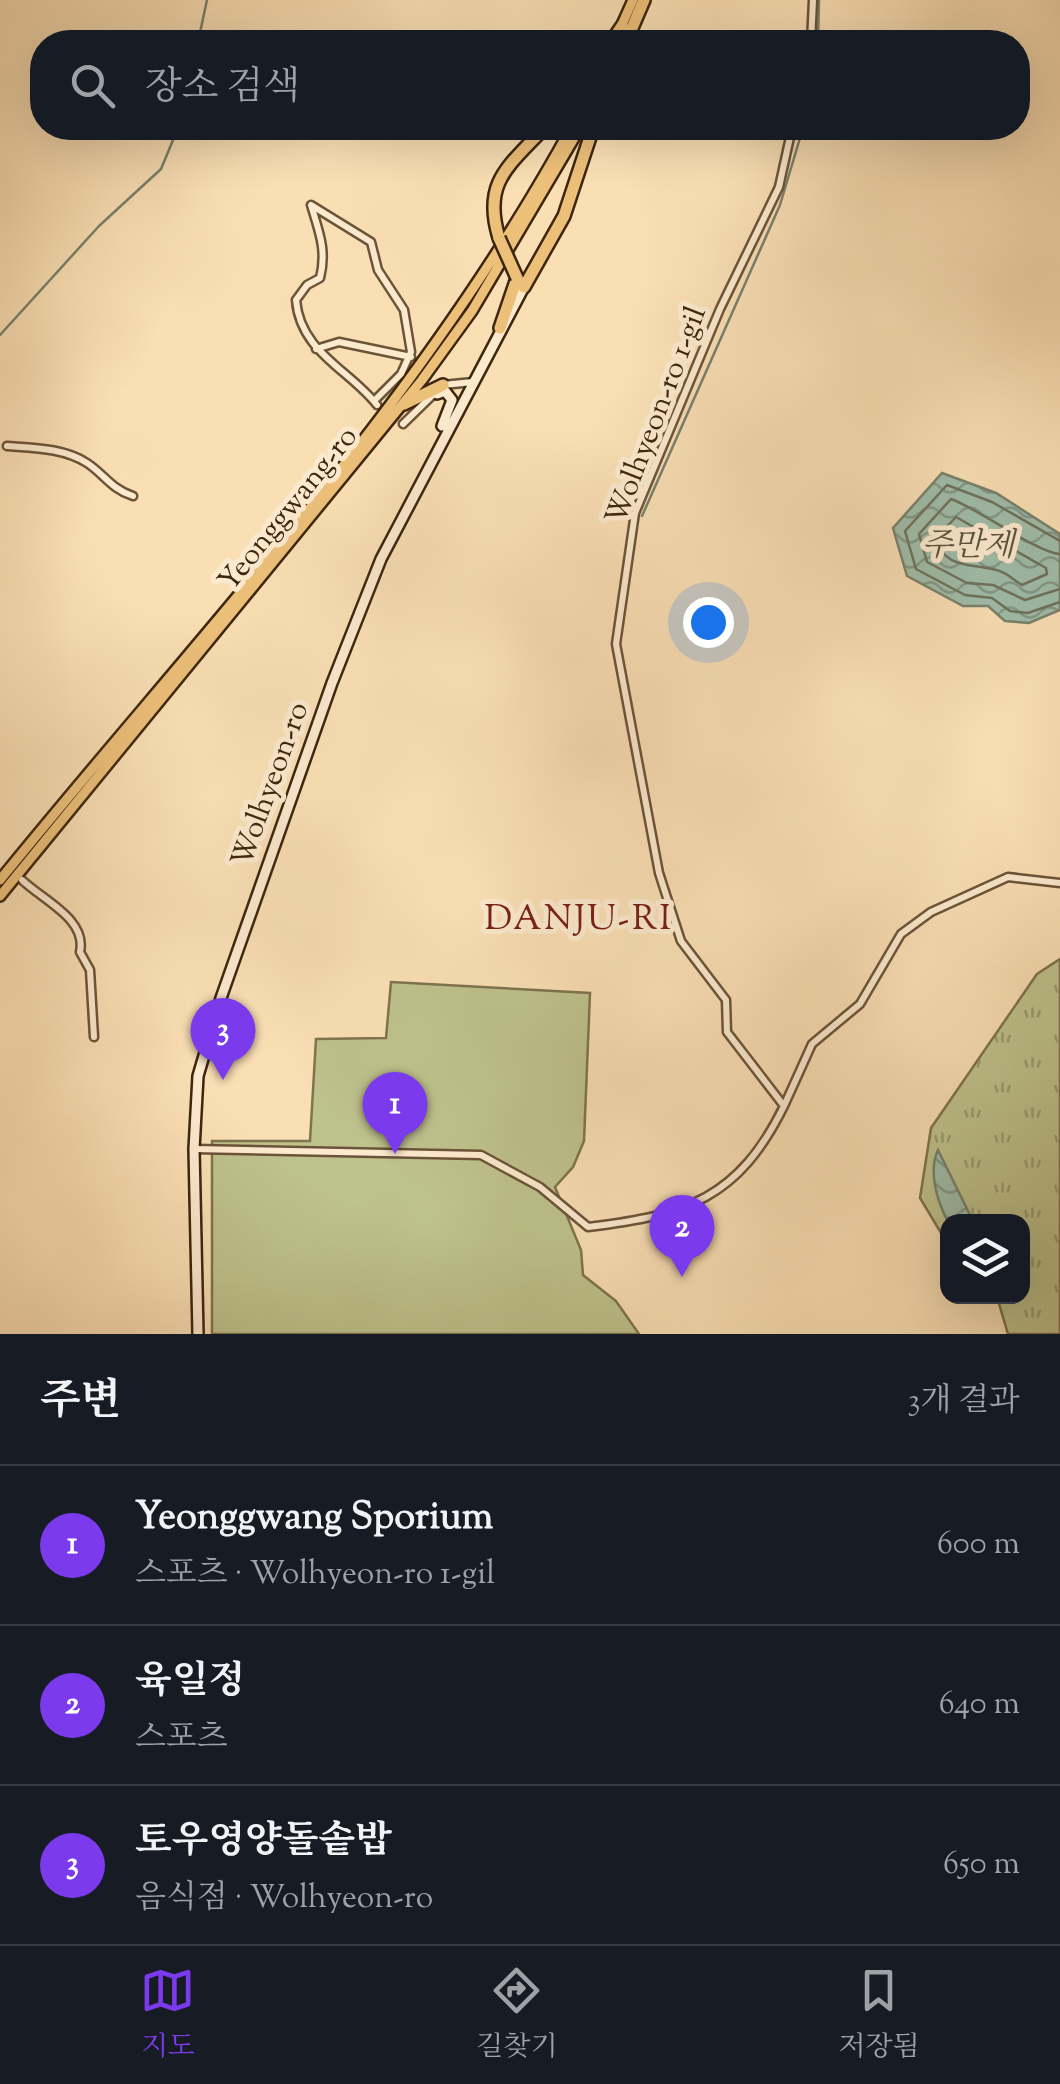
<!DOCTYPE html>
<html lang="ko">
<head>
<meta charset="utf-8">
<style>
	body { margin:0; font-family:"Sorts Mill Goudy","Noto Serif KR",serif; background:#20242c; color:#f1f3f6 }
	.controls { position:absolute; right:30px; bottom:30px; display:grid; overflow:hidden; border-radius:20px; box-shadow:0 10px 40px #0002 }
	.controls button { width:90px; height:90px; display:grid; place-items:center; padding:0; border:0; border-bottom:2px solid #363941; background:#171b24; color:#f1f3f6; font:50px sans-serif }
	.you { position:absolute; left:708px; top:622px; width:35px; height:35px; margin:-25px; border:8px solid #fff; border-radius:50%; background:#1a73e8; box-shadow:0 0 0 15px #1a73e833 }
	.badge { display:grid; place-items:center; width:65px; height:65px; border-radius:50%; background:#7c3aed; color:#fff; font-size:32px; font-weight:700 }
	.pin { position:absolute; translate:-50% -82px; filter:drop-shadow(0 2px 5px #0008) }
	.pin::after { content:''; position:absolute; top:52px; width:35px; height:30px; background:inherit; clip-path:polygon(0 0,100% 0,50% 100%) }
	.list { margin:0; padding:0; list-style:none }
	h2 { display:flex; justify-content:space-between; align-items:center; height:130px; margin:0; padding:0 40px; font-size:42px }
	h2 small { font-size:32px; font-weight:400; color:#9ea1a6 }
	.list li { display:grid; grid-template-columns:65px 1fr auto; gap:30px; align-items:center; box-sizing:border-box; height:160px; padding:0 40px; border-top:2px solid #363941 }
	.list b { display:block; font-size:38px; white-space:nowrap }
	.list p { margin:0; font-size:32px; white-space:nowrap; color:#9ea1a6 }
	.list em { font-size:32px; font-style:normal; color:#9ea1a6 }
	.icon { flex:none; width:55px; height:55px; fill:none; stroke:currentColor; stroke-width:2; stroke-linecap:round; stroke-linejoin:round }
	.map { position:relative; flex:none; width:1060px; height:1334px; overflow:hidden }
	.search { position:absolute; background:#171b24; box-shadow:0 10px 40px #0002; left:30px; right:30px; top:30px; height:110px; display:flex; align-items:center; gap:25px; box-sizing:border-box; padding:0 35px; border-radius:40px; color:#9ea1a6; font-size:38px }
	.sheet { height:610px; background:#171b24 }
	nav { display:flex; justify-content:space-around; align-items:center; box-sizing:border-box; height:140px; border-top:2px solid #363941; background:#171b24; font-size:28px; color:#9ea1a6 }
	nav a { display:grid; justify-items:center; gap:5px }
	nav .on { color:#7c3aed }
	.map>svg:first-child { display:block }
	.grass { fill:url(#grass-tufts); stroke:#7e744e; stroke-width:2.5 }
	.garden { fill:#bec28d; stroke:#7e744e; stroke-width:2.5 }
	.water { fill:url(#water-waves); stroke:#78816c; stroke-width:2.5 }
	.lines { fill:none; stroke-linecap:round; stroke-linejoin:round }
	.shore { stroke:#6e725c; stroke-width:2.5 }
	.stream { stroke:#78816c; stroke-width:2.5 }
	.street-casing { stroke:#6c5438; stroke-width:11 }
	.secondary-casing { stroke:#3d260e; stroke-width:14 }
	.primary-casing { stroke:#3d260e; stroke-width:14 }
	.highway-casing { stroke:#3d260e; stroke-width:16 }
	.street { stroke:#fceacf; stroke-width:6 }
	.secondary { stroke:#fceacf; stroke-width:9 }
	.primary { stroke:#edc07a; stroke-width:9 }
	.highway { stroke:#edc07a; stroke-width:11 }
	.highway-bridge-casing { stroke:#3d260e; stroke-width:16; stroke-linecap:butt }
	.highway-bridge { stroke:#edc07a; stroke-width:11 }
	.labels { text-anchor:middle; stroke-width:10; stroke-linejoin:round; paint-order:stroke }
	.street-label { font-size:30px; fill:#3d260e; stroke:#fceacf }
	.water-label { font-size:32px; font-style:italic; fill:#5a533d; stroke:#fceacf }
	.quarter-label { font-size:35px; letter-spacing:2.5px; fill:#7a1f14; stroke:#fceacf }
</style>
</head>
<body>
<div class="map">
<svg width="1060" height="1334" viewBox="0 0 1060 1334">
	<defs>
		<pattern id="grass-tufts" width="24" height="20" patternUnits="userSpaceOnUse" patternTransform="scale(2.5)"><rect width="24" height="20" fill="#bec28d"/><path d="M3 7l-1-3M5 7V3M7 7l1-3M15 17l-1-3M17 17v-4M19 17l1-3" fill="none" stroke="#9c9d72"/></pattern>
		<pattern id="water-waves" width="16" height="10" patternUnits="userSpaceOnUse" patternTransform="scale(2.5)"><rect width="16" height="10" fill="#9fbdaa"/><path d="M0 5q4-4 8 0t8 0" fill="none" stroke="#839989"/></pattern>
	</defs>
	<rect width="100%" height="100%" fill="#fadfb5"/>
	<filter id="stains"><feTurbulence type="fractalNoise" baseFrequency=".002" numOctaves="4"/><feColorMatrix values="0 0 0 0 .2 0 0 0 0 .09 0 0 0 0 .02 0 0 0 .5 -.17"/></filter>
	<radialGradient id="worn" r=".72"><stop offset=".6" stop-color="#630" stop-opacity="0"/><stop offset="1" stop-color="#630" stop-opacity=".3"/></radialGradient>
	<!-- grass -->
	<path class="grass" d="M1060 959V1334H1008L997 1297 1022 1296V1222H948L947 1243 920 1198 931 1128 1037 974Z"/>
	<!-- garden -->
	<path class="garden" d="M391 982 590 993 584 1141 573 1167 555 1187 581 1250 583 1275 616 1301 639 1334H212V1141H310L316 1039 386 1038Z"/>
	<!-- water -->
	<path class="water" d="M942 473 996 493 1060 534V610L1029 623 1005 621 988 606H963L907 576 893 528Z
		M938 1150 973 1221 948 1222C937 1201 928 1171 938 1150Z"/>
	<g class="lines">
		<!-- shore -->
		<path class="shore" d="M956 517 1046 568 1047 574 1022 585C1015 581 1009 575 1002 572 977 562 944 572 936 538Z
			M1060 541 992 502 947 485 905 531 916 569 965 595 992 598 1010 611 1028 613 1060 602
			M1060 554C1037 553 981 510 951 499L919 534 927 562 967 583 993 585 1025 600 1060 589"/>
		<!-- stream -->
		<path class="stream" d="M198 42 207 0
			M818 42 819 0
			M0 335 99 226 161 169 178 128
			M642 516 780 205 803 128"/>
		<defs>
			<path id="street" d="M811 42 813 0
				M316 349 339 342 411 357
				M374 401 401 374 411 352 404 310 378 270 371 242 311 205C319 232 327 250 320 278L307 285 296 300C300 352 350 370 377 405
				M403 424 443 385 473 382
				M7 446C34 448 64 448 87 463 104 474 111 489 133 496
				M22 880C44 901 87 919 80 952L90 970 94 1037
				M784 1106 812 1044 860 1004 901 934 931 912 1008 877 1060 883
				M194 1149 481 1155 540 1187 588 1227C687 1215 738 1199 784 1106L727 1032 726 1000 681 941 659 873 616 644 635 513 720 309 779 187 792 128"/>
			<path id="secondary" d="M437 394 445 391 452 400 442 426
				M198 1334 194 1149 198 1076 221 998 332 683 381 559 524 287"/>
			<path id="primary" d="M620 29 633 0
				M0 880C198 636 420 405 571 128
				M0 896 422 380 472 311 580 128"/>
			<path id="highway" d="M611 42 622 26
				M626 42 644 0
				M499 238C482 182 509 166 544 128
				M524 287 564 216 593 128
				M500 328 517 278
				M404 404 443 385"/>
		</defs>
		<!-- street casing -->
		<use href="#street" class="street-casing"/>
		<!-- secondary casing -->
		<use href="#secondary" class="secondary-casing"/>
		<!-- primary casing -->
		<use href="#primary" class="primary-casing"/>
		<!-- highway casing -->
		<use href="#highway" class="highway-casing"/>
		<!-- street -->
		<use href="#street" class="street"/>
		<!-- secondary -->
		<use href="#secondary" class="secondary"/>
		<!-- primary -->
		<use href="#primary" class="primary"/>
		<!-- highway -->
		<use href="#highway" class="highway"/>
		<defs>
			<path id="highway-bridge" d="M499 238 517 278"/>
		</defs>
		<!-- highway-bridge casing -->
		<use href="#highway-bridge" class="highway-bridge-casing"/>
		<!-- highway-bridge -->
		<use href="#highway-bridge" class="highway-bridge"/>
	</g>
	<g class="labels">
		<!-- street labels -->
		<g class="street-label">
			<text transform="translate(655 415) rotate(-69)" y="10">Wolhyeon-ro 1-gil</text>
			<text transform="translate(287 508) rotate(-51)" y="10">Yeonggwang-ro</text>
			<text transform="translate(269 784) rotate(-70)" y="10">Wolhyeon-ro</text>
		</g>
		<!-- water labels -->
		<g class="water-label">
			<text x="968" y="555">주만제</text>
		</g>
		<!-- quarter labels -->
		<g class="quarter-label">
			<text x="579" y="929">DANJU-RI</text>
		</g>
	</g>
	<rect width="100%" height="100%" filter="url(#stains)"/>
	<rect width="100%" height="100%" fill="url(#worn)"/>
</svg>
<div class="controls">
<button><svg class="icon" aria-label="layers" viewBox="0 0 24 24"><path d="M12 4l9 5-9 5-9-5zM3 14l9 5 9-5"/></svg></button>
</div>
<div class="you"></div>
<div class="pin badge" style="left:395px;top:1154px">1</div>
<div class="pin badge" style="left:682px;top:1277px">2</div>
<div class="pin badge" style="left:223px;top:1080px">3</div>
<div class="search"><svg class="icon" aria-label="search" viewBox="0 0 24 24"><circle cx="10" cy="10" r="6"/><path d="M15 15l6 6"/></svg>장소 검색</div>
</div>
<section class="sheet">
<h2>주변<small>3개 결과</small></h2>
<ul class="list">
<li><span class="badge">1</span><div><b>Yeonggwang Sporium</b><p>스포츠 · Wolhyeon-ro 1-gil</p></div><em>600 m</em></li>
<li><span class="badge">2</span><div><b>육일정</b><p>스포츠</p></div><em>640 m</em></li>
<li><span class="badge">3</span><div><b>토우영양돌솥밥</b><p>음식점 · Wolhyeon-ro</p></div><em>650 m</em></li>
</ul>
</section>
<nav>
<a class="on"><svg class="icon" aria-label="map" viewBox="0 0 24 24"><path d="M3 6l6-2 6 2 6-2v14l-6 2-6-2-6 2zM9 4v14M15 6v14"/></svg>지도</a>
<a><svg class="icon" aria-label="directions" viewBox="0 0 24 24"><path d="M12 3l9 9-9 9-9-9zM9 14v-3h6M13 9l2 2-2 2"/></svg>길찾기</a>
<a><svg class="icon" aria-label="saved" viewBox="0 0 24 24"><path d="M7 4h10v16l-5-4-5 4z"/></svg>저장됨</a>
</nav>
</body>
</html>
